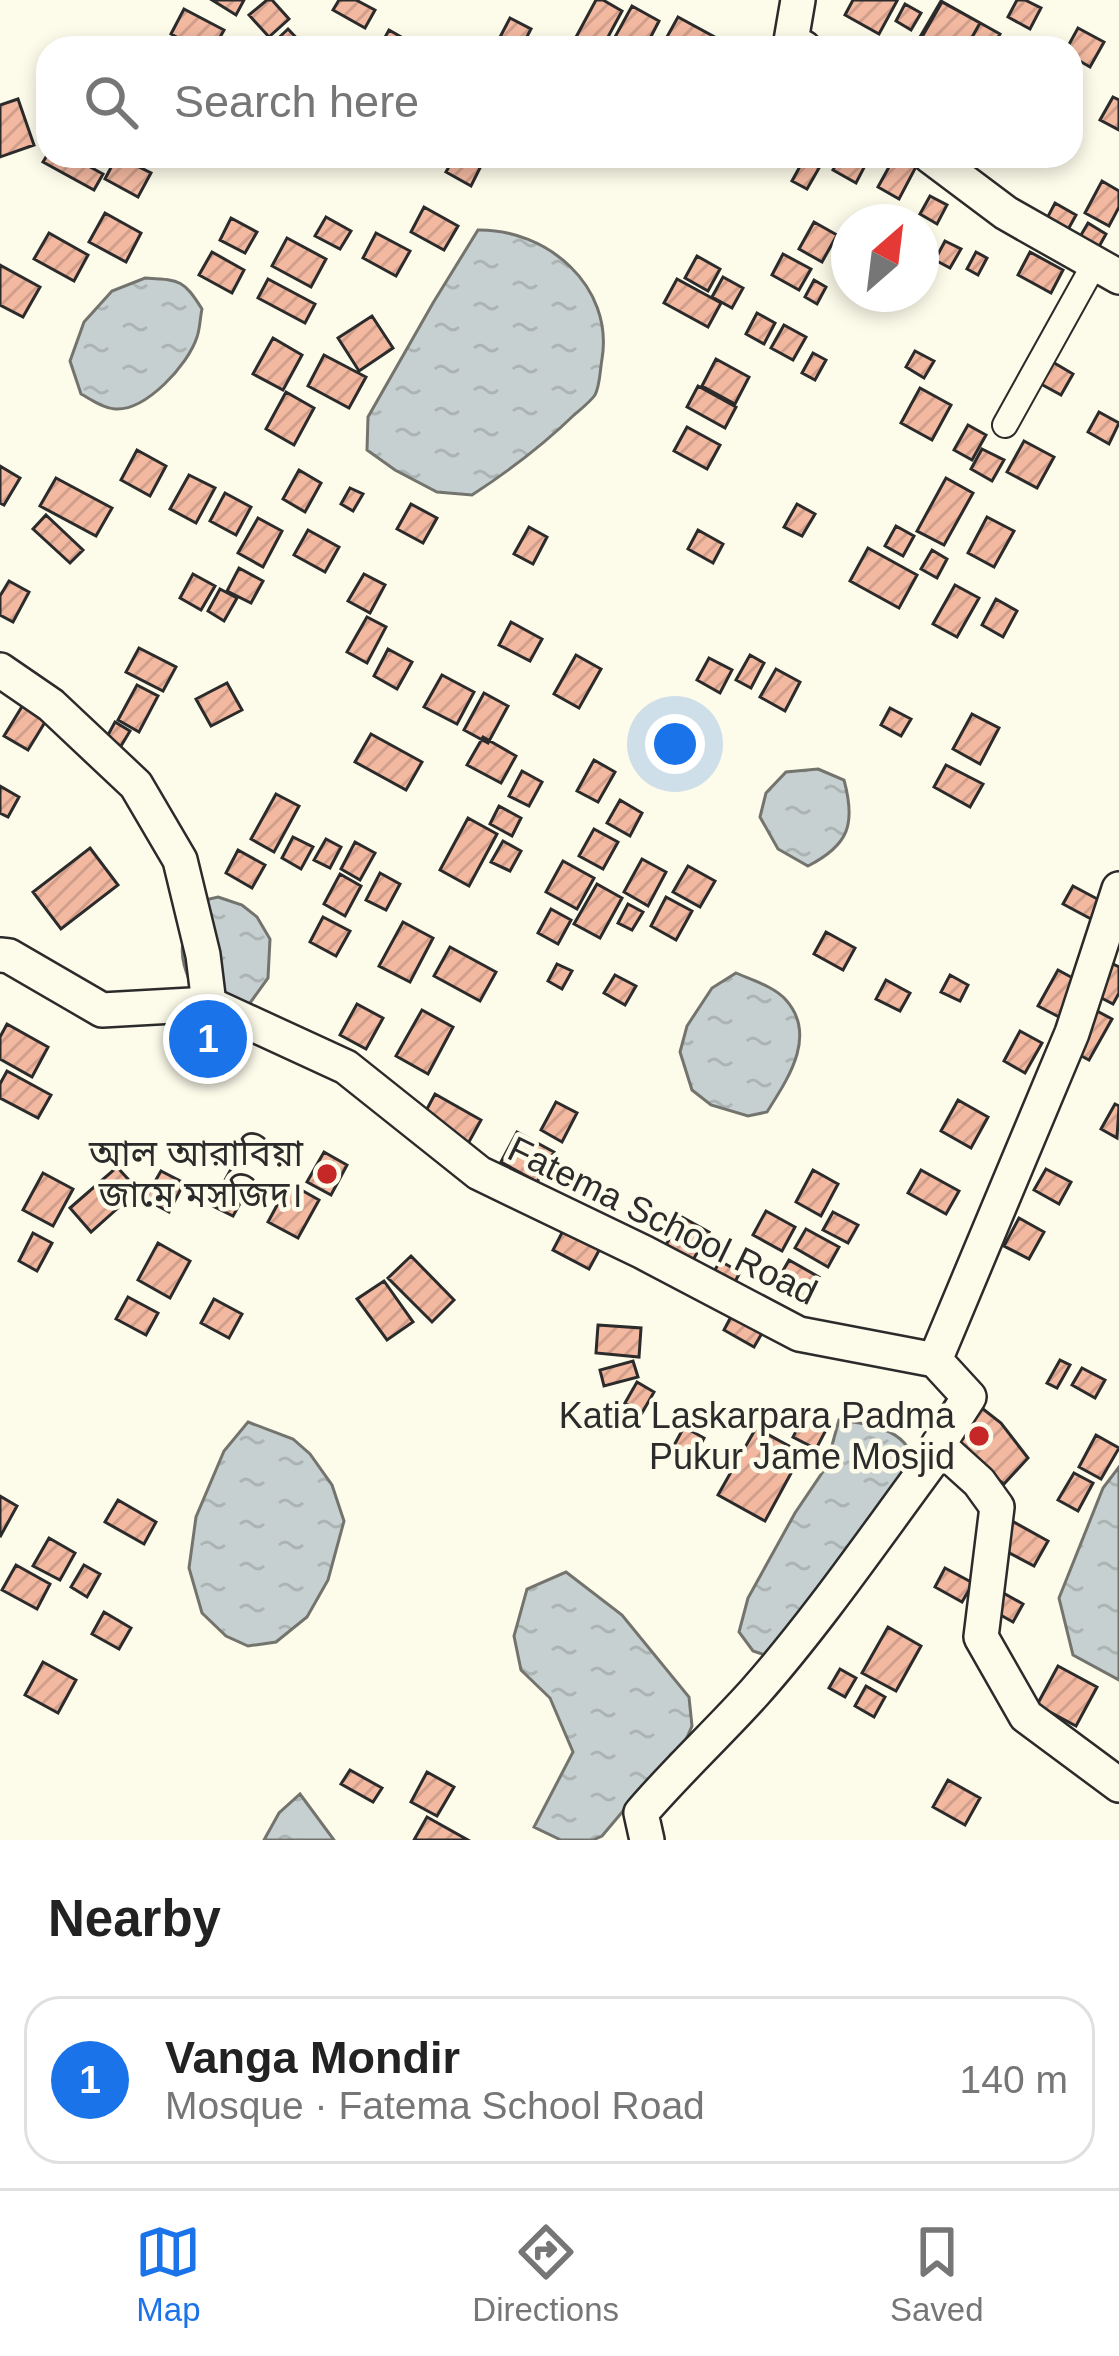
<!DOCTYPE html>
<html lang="en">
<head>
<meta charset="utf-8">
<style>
	body { margin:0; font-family:Helvetica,"Noto Sans Bengali",sans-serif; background:#f2f2f2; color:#222 }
	.compass { position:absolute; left:831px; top:204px; width:108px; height:108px; border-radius:50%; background:#fff; box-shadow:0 6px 18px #0003; rotate:28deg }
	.you { position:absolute; left:675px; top:744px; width:42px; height:42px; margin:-30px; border:9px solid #fff; border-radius:50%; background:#1a73e8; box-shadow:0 0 0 18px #1a73e833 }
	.badge { display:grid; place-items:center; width:78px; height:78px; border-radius:50%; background:#1a73e8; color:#fff; font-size:39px; font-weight:700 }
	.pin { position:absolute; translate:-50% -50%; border:6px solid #fff; box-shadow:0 3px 12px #0006 }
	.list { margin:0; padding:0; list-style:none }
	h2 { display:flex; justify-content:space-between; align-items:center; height:156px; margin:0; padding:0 48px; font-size:51px }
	h2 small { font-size:39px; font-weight:400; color:#767676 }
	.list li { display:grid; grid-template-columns:78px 1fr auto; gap:36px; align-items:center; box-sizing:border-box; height:168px; margin:0 24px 24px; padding:0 24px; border:3px solid #e0e0e0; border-radius:36px }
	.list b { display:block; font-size:45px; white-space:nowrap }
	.list p { margin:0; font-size:39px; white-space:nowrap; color:#767676 }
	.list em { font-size:39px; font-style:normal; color:#767676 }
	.icon { flex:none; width:66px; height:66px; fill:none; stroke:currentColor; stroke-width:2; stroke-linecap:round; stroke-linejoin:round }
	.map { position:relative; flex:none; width:1119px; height:1840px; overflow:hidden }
	.search { position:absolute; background:#fff; box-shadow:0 6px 18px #0003; left:36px; right:36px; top:36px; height:132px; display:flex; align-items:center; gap:30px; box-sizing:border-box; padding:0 42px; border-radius:36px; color:#767676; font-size:45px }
	.sheet { height:348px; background:#fff }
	nav { display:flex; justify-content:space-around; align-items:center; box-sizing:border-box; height:168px; border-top:3px solid #e0e0e0; background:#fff; font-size:33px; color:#767676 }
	nav a { display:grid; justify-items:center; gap:6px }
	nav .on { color:#1a73e8 }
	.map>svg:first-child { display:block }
	.water { fill:url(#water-ripples); stroke:#74746e; stroke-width:3 }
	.building { fill:url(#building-hatch); stroke:#2b2b2b; stroke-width:3 }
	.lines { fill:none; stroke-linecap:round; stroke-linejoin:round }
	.street-casing { stroke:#2b2b2b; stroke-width:28 }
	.secondary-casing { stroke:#2b2b2b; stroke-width:38 }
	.street { stroke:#fdfbea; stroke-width:24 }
	.secondary { stroke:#fdfbea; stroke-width:33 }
	.poi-dot { fill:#c62828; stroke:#fdfbea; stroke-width:4.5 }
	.labels { text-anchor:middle; stroke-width:9; stroke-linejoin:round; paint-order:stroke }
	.poi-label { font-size:36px; fill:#2b2b2b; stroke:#fdfbea; text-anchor:end }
	.street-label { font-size:36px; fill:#2b2b2b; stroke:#fdfbea }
</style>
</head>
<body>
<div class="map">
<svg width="1119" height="1840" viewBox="0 0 1119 1840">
	<defs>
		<pattern id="water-ripples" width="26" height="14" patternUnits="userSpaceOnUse" patternTransform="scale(3)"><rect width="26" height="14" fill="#c7d0d0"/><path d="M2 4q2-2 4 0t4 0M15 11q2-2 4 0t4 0" fill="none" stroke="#abb3b3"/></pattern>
		<pattern id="building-hatch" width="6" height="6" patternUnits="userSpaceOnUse" patternTransform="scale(3)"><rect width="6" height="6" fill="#f2b8a0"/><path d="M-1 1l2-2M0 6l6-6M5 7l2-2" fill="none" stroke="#d09e8a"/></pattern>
	</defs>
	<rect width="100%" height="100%" fill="#fdfbea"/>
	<!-- water -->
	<path class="water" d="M478 230C547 229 614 286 602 359 600 370 600 386 595 395 590 402 581 409 574 415 543 445 509 471 472 495L437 492 395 470 367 450 368 417 433 303Z
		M145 278C180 280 183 279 202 309 200 318 200 329 197 337 188 365 146 411 115 409 103 408 92 400 81 394L70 361 84 322 112 291Z
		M818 769 844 780C856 824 849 845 808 866L778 849 760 817 766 793 786 772Z
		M218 897 242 905 257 917 270 939 268 978 250 1003 231 1011 195 993C174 948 180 939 205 900Z
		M736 973C752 980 775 987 786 1000 818 1036 787 1080 767 1112L748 1116 711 1105 692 1090 680 1052 687 1026 712 988Z
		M839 1420C865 1423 910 1429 912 1462 912 1469 910 1475 909 1482L782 1647 765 1655 753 1651 739 1632 748 1598 795 1513 826 1467Z
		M248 1422 293 1439 310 1454 332 1485 344 1521 328 1580 307 1617 276 1642 248 1646 226 1636 202 1613 189 1568 196 1517 224 1451Z
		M1119 1467V1680L1073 1655 1059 1598 1103 1488Z
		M566 1572 622 1615 689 1697 692 1726 678 1758 634 1798 602 1836 593 1840H561L534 1827 573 1752 550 1698 521 1670 514 1636 527 1589Z
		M300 1794 334 1840H264L279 1813Z"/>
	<!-- building -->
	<path class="building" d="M212 0H244L236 15Z
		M267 0H272L289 19 269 37 249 15Z
		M339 0H356L375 10 365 28 333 10Z
		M596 0H603L622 11 602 48H591L575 39Z
		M853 0H895L897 1 879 34 845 15Z
		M1017 0H1025L1041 8 1030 29 1008 17Z
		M941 1 1000 34 992 48H939L920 37Z
		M942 2 980 23 966 48H943L922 37Z
		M905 4 921 13 911 30 896 21Z
		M632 6 659 21 645 48H609Z
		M184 9 224 30 214 48H197L171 34Z
		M678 17 722 41 719 48H671L663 44Z
		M510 18 531 29 521 48H511L498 41Z
		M1078 28 1104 42 1090 67 1071 56V48H1067Z
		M288 29 306 48H268Z
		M389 30 419 47 418 48H379Z
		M1113 97 1119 100V130L1100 120Z
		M18 99 34 145 0 157V105Z
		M48 154V156H70L103 174 94 190 43 162Z
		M117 156 151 173 138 197 105 179Z
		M455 156H466L482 164 471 186 446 172Z
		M841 156H870L856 183 833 170Z
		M895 156H904L918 163 899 199 878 187Z
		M804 159 819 168 807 189 792 181Z
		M1102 181 1119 191V207L1109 226 1085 213Z
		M930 196 947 205 937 224 920 214Z
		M1055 203 1076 215 1065 235 1044 224Z
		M424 207 458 226 444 250 411 232Z
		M105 213 141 233 126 262 89 242Z
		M326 217 351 231 340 249 315 236Z
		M231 218 257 232 245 253 220 240Z
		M814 222 837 235 822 262 799 249Z
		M1088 223 1106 234 1096 252 1077 242Z
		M49 233 88 255 74 281 34 259Z
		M376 233 410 251 396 276 363 258Z
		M287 238 326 259 311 287 272 266Z
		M945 241 961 249 950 268 935 260Z
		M212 252 244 270 232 293 199 275Z
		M976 252 987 258 978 275 967 269Z
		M1030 252 1063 270 1051 293 1018 275Z
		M783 254 811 269 799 290 772 275Z
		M697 256 720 269 708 291 685 278Z
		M0 265 40 287 23 317 0 305Z
		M723 277 743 288 732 308 712 297Z
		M268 279 315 304 305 323 258 298Z
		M677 279 721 303 708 327 664 303Z
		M814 280 826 287 817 304 805 297Z
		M757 313 775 323 764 344 746 334Z
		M372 316 393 348 359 371 338 338Z
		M784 325 806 337 793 360 771 348Z
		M273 338 302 355 283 390 253 374Z
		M915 351 934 361 924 378 906 367Z
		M813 353 826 360 815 380 802 373Z
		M324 355 366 377 349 408 308 386Z
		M716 359 749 377 735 404 702 386Z
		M1051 361 1073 374 1061 395 1039 383Z
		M698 386 736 407 725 428 687 407Z
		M920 388 951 405 932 440 901 423Z
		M286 392 314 408 294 445 266 429Z
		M1099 412 1119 423 1109 444 1088 432Z
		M968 425 986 435 972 460 954 450Z
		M687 427 720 445 707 469 674 451Z
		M1024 441 1054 457 1037 488 1007 472Z
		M982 449 1004 460 992 481 971 469Z
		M137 450 166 466 150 496 121 480Z
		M0 466 20 478 4 505 0 503Z
		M299 470 321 483 305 512 283 499Z
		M189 475 215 488 196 523 170 509Z
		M56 478 112 508 96 536 40 506Z
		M946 478 973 493 944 545 917 531Z
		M350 488 363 494 353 511 341 504Z
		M225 493 251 507 236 535 210 521Z
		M411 504 437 518 423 543 397 529Z
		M797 504 815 514 802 536 784 527Z
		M46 515 83 550 70 563 33 529Z
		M987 517 1014 531 994 567 968 553Z
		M258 518 282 531 263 567 238 553Z
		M896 526 914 536 903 556 885 546Z
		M529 527 547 537 533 564 514 554Z
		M308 530 339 547 325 572 294 555Z
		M698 530 723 544 713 563 688 549Z
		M868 548 917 575 899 608 850 581Z
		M932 550 947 559 937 578 921 569Z
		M239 568 263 581 251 603 227 591Z
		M193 574 215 586 201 610 180 598Z
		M364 574 385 585 370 613 348 601Z
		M9 581 29 592 13 622 0 615V596Z
		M955 585 979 598 957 637 933 624Z
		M220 589 237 598 224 621 208 611Z
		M996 599 1017 611 1003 637 982 625Z
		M367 617 386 627 367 663 347 652Z
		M511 622 542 639 530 661 499 645Z
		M139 648 176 667 163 691 126 672Z
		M388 649 412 662 397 689 374 676Z
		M576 655 601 669 579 708 554 694Z
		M750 655 764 663 751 688 736 680Z
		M709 658 732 670 720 693 697 680Z
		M776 669 800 682 785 711 760 697Z
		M442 675 474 692 457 724 424 707Z
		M227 683 242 710 211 726 196 699Z
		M137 685 158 696 139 732 118 720Z
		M484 693 508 706 488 743 464 730Z
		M26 700 50 714 28 750 4 736Z
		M890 708 911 719 901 736 881 725Z
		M972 714 999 728 980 764 953 749Z
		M115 722 130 731 115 756 101 748Z
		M371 734 422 762 406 790 355 762Z
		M483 737 516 756 501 783 467 765Z
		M594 760 615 772 598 802 577 791Z
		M946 765 983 784 970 807 934 787Z
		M522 771 542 782 529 806 509 796Z
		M0 786 19 797 8 817 0 813Z
		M276 794 299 806 274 852 251 839Z
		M620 800 642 813 630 836 607 823Z
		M499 806 521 818 512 836 490 824Z
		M468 818 497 834 469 886 440 870Z
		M594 829 618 842 603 869 579 856Z
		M293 837 313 847 301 869 282 858Z
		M326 839 341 847 330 868 314 860Z
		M503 841 521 851 510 871 491 862Z
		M355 842 375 853 360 880 341 869Z
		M90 848 118 885 61 929 33 892Z
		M238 850 265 865 252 888 226 873Z
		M642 859 666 872 648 906 624 892Z
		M563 861 594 878 577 909 546 892Z
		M688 866 715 881 700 907 673 892Z
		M380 873 400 884 386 910 366 900Z
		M340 874 361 886 345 916 324 904Z
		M597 884 622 898 600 938 574 924Z
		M1073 886 1103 902 1093 920 1063 904Z
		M666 897 692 911 676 940 651 926Z
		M628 904 643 912 632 930 618 923Z
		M551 909 571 920 558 944 538 933Z
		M323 917 350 931 336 956 310 942Z
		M403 922 433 938 410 982 379 966Z
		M826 932 855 948 843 970 814 954Z
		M450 947 496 972 480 1001 434 976Z
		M1107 961 1119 967V993L1113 1004 1090 992Z
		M557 964 572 971 562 989 548 981Z
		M1058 970 1082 983 1063 1019 1038 1006Z
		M615 975 636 986 625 1005 604 993Z
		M950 975 968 985 960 1001 941 992Z
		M886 980 910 993 900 1011 876 999Z
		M357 1004 383 1018 366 1049 340 1035Z
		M1084 1004 1112 1019 1089 1060 1061 1045Z
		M422 1010 453 1027 428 1074 396 1056Z
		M7 1024 48 1047 32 1077 0 1059V1037Z
		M1020 1031 1042 1043 1025 1073 1004 1061Z
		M7 1071 51 1095 38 1118 0 1098V1084Z
		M435 1094 481 1120 459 1160 413 1135Z
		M958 1100 988 1117 971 1148 941 1131Z
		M556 1102 577 1113 562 1142 541 1130Z
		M1115 1104 1119 1106 1117 1138 1101 1129Z
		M517 1132 554 1152 537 1182 501 1162Z
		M324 1152 347 1165 331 1195 307 1182Z
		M117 1167 138 1190 91 1232 70 1208Z
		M1046 1169 1071 1182 1059 1204 1034 1190Z
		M813 1170 838 1184 821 1216 796 1202Z
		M921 1170 959 1191 946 1214 908 1193Z
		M161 1171 184 1183 169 1212 145 1199Z
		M230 1171 252 1182 233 1216 211 1205Z
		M43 1173 73 1189 53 1226 23 1210Z
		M289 1183 319 1200 298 1238 268 1222Z
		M766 1211 795 1227 782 1251 753 1235Z
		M833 1212 858 1225 848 1243 823 1230Z
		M682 1217 709 1232 693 1260 666 1245Z
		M1019 1218 1044 1232 1029 1259 1004 1246Z
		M566 1225 602 1245 589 1269 553 1250Z
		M806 1229 839 1247 828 1267 795 1248Z
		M33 1233 52 1243 37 1271 19 1261Z
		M158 1243 190 1261 170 1298 138 1280Z
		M411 1256 454 1300 432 1322 388 1278Z
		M789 1260 819 1277 808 1298 777 1281Z
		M720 1261 740 1272 727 1298 706 1286Z
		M384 1281 413 1322 387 1340 357 1299Z
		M128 1297 158 1313 146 1335 116 1319Z
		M214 1299 242 1314 229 1338 201 1323Z
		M734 1311 765 1328 754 1347 724 1330Z
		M598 1325 641 1328 639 1357 596 1353Z
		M1060 1360 1070 1365 1057 1388 1047 1383Z
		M633 1361 638 1377 604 1386 600 1370Z
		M1082 1368 1105 1380 1095 1398 1072 1385Z
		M637 1382 654 1392 642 1413 625 1403Z
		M955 1387 1001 1423 1028 1458 1004 1484 957 1450 933 1419Z
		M803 1418 826 1430 816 1449 793 1437Z
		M684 1427 704 1438 691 1462 671 1451Z
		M756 1428 802 1453 765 1521 718 1495Z
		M1096 1435 1119 1448 1101 1479 1079 1467Z
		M1074 1473 1093 1483 1078 1511 1058 1500Z
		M0 1496 17 1506 0 1537Z
		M118 1500 156 1522 144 1544 105 1522Z
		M1012 1521 1048 1541 1034 1566 998 1547Z
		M49 1538 75 1553 60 1580 33 1566Z
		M16 1565 50 1584 37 1609 2 1590Z
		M84 1565 100 1574 87 1597 71 1587Z
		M945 1568 973 1583 962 1602 935 1587Z
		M998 1590 1023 1604 1013 1622 988 1608Z
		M104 1612 131 1628 119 1649 92 1634Z
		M888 1627 921 1646 896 1691 862 1673Z
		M43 1662 76 1680 58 1713 25 1695Z
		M1058 1666 1097 1687 1076 1726 1037 1705Z
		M840 1669 856 1678 845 1697 829 1688Z
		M866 1686 885 1697 874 1717 855 1706Z
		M350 1770 382 1788 373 1802 341 1784Z
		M427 1772 454 1787 437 1816 411 1802Z
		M948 1780 980 1798 965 1825 933 1807Z
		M427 1817 468 1840H414Z"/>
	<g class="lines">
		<defs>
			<path id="street" d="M1005 425 1095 263"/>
			<path id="secondary" d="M798 0 791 41 804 48
				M930 156 1006 213 1119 277
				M0 670 51 705 136 785 180 860 203 955 209 1004 346 1067 479 1173 643 1252 799 1334 935 1360 969 1397 938 1445 933 1459C876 1536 817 1622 754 1693 717 1734 677 1771 641 1813L647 1840
				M0 955 9 956 102 1010 209 1004
				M935 1360 1072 1033 1119 889
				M938 1445 979 1482 997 1507 981 1637 1026 1716 1119 1785"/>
		</defs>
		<!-- street casing -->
		<use href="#street" class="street-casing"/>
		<!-- secondary casing -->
		<use href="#secondary" class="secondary-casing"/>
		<!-- street -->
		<use href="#street" class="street"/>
		<!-- secondary -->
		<use href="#secondary" class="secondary"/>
	</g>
	<!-- markers -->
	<g class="poi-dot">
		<circle cx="327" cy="1174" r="12"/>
		<circle cx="979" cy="1436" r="12"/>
	</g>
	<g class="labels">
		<!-- poi labels -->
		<g class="poi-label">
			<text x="303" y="1166">আল আরাবিয়া<tspan x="303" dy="41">জামে মসজিদ।</tspan></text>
			<text x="955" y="1428">Katia Laskarpara Padma<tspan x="955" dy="41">Pukur Jame Mosjid</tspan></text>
		</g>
		<!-- street labels -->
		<g class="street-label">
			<text transform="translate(663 1220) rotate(26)" y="13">Fatema School Road</text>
		</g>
	</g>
</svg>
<svg class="compass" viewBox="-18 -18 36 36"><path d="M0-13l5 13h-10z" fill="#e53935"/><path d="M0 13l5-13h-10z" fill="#767676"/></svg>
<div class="you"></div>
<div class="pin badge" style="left:208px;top:1039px">1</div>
<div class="search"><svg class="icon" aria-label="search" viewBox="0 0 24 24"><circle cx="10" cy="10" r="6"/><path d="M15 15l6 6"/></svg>Search here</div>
</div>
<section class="sheet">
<h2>Nearby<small></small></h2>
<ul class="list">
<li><span class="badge">1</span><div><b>Vanga Mondir</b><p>Mosque · Fatema School Road</p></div><em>140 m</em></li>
</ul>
</section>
<nav>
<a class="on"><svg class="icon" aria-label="map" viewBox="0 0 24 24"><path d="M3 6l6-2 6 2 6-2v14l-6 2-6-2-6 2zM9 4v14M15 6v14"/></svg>Map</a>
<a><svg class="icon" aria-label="directions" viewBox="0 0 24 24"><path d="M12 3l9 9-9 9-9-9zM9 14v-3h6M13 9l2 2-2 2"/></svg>Directions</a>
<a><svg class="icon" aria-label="saved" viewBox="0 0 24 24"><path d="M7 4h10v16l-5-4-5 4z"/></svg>Saved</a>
</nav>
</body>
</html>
